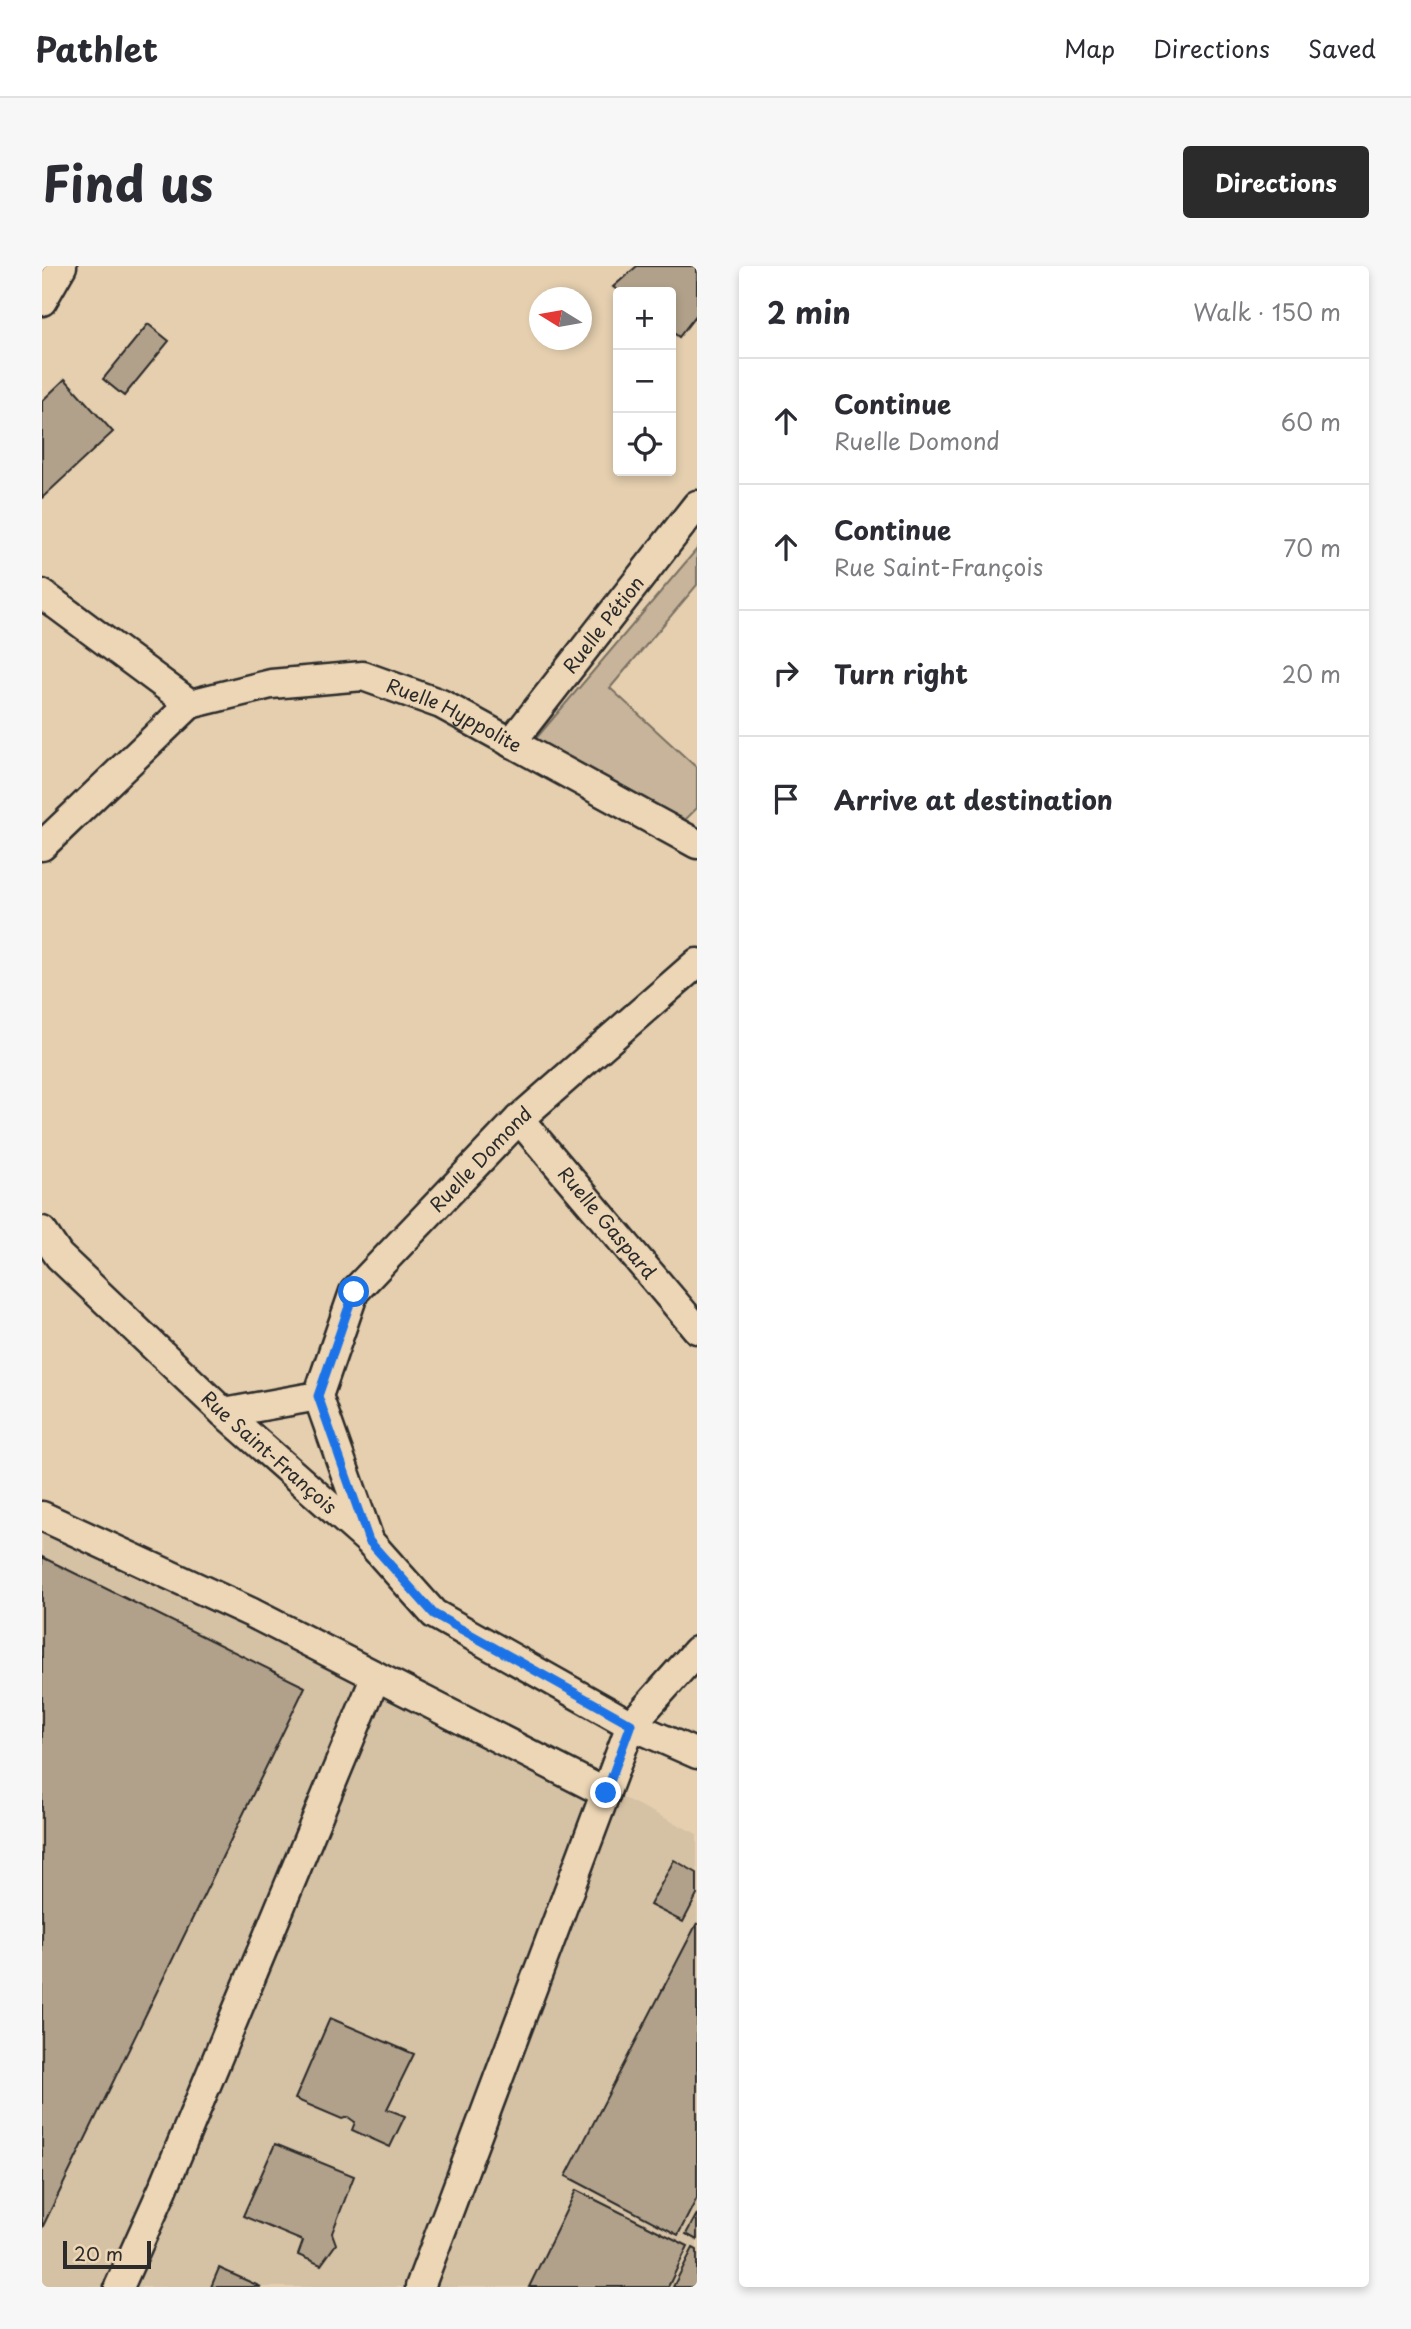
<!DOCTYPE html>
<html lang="en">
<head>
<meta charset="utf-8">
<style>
	body { margin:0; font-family:"Playpen Sans",sans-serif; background:#f7f7f7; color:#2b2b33 }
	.controls { position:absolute; right:21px; top:21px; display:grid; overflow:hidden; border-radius:7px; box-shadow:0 4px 10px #0003 }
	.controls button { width:63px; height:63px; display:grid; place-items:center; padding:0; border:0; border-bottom:2px solid #e1e1e2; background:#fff; color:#2b2b33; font:35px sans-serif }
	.compass { position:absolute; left:487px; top:21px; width:63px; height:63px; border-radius:50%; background:#fff; box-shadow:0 4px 10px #0003; rotate:281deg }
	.scale { position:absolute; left:21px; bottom:18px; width:88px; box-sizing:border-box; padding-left:7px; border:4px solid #2b2b2b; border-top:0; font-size:19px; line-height:24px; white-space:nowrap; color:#2b2b2b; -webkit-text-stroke:5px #edd6b5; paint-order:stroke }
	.stop { position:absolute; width:21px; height:21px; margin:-16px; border:5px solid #1a73e8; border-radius:50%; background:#fff }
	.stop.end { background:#1a73e8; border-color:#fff; box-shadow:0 2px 7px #0008 }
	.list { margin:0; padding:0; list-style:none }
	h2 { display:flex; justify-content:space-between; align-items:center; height:91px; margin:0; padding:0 28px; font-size:30px }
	h2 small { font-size:23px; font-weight:400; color:#7c7c81 }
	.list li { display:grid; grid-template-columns:46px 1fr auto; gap:21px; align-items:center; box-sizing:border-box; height:126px; padding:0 28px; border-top:2px solid #e1e1e2 }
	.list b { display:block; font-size:26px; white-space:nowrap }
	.list p { margin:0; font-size:23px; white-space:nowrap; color:#7c7c81 }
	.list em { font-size:23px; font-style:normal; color:#7c7c81 }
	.icon { flex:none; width:38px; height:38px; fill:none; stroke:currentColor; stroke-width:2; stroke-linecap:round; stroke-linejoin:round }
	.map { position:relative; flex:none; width:655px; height:2021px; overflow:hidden; border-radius:7px }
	header { display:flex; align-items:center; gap:42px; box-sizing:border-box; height:98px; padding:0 35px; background:#fff; border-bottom:2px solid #e1e1e2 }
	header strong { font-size:33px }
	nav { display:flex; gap:38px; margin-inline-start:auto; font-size:24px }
	.intro { display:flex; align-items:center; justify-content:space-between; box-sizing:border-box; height:168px; padding:0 42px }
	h1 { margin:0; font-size:49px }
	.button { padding:18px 32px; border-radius:7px; background:#2b2b2b; color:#fff; font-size:24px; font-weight:700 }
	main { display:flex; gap:42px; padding:0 42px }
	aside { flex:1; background:#fff; border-radius:7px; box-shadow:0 4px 10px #0003 }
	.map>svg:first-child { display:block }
	.built { fill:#d5c1a4 }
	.green { fill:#c7b49a; stroke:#797062; stroke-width:2 }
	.building { fill:#b1a18a; stroke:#2b2b2b; stroke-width:2 }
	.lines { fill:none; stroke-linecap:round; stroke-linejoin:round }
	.minor-casing { stroke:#2b2b2b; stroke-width:33 }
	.minor { stroke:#edd6b5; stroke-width:28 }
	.route { stroke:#1a73e8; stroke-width:9 }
	.labels { text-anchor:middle; stroke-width:5; stroke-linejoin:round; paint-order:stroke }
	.street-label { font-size:19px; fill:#2b2b2b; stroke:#edd6b5 }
</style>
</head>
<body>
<header>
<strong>Pathlet</strong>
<nav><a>Map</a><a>Directions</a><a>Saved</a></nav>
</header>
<div class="intro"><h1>Find us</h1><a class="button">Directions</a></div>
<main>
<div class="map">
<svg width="655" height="2021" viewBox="0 0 655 2021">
	<rect width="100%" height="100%" fill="#e5cfaf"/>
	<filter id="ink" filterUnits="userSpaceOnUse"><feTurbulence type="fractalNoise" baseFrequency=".0143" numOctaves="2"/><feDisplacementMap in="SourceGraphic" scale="14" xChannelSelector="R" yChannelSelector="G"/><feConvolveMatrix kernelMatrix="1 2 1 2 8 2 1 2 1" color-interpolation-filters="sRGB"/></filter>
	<g filter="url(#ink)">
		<!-- built -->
		<path class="built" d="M0 1247 655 1568V2021H0Z"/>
		<!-- green -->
		<path class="green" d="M655 283V319L568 422 655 502V542L639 558 491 476Z"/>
		<!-- building -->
		<path class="building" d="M595 0H655V48L637 71 629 65V26H578L571 21Z
			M106 58 127 75 82 130 61 113Z
			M23 113 71 166 0 232V135Z
			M0 1291 263 1421 0 1962Z
			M632 1594 655 1607V1629L641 1656 608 1639Z
			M655 1657V1932L636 1969 524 1910Z
			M288 1752 372 1788 345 1843 363 1850 348 1881 310 1864 313 1856 306 1851 300 1853 253 1833Z
			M233 1878 312 1910 290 1967 294 1978 279 1999 256 1989 261 1975 201 1950Z
			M534 1924 646 1980 626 2021H487Z
			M655 1948V1974L644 1968Z
			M651 1982 655 1984V2021H631Z
			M177 2002 219 2021H169Z"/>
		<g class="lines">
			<defs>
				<g id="minor">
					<path d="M0 35 20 0"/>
					<path d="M0 328 148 438"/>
					<path id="s1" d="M148 438 229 418 321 410 399 438 655 578"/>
					<path id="s2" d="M469 477 655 239"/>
					<path d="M0 580 148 438"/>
					<path id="s3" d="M477 853 655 1063"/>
					<path id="s4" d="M0 965 17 990 182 1147 327 1275 392 1348 589 1459 655 1488"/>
					<path d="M182 1147 276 1130"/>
					<path d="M0 1250 208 1346 564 1527"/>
					<path id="s5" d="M326 1271 276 1130 312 1026 477 853 655 697"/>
					<path d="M77 2021 121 1923 334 1410"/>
					<path d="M378 2021 589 1459 655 1385"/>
				</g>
			</defs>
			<!-- minor casing -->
			<use href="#minor" class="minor-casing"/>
			<!-- minor -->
			<use href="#minor" class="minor"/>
		</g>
	</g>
	<g class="lines" filter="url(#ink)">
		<!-- route -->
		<path class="route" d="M312 1026 276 1130 327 1275 392 1348 589 1458 564 1527"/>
	</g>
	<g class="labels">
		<!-- street labels -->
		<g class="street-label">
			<text dy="7" stroke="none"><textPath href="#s2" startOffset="150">Ruelle Pétion</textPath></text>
			<text dy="7" stroke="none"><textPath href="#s1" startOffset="275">Ruelle Hyppolite</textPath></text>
			<text dy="7" stroke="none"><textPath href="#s5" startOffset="443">Ruelle Domond</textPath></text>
			<text dy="7" stroke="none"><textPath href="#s3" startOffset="136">Ruelle Gaspard</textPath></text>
			<text dy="7" stroke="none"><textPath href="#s4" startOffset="318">Rue Saint-François</textPath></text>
		</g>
	</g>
</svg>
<div class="controls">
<button>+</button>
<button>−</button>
<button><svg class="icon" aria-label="locate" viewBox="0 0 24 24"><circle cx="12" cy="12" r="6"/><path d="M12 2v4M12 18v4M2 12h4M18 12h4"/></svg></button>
</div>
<svg class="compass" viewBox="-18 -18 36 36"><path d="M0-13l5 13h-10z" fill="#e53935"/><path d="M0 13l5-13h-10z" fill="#7c7c81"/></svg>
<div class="scale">20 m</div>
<div class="stop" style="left:312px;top:1026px"></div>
<div class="stop end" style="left:564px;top:1527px"></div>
</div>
<aside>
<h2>2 min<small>Walk · 150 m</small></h2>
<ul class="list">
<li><svg class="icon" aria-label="ahead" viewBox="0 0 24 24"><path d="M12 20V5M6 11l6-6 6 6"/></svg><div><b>Continue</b><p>Ruelle Domond</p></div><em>60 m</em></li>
<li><svg class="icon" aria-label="ahead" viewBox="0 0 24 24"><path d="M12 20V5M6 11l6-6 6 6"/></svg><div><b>Continue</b><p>Rue Saint-François</p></div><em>70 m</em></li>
<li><svg class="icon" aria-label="right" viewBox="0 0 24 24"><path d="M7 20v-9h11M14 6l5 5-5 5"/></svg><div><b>Turn right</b></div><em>20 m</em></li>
<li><svg class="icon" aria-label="arrive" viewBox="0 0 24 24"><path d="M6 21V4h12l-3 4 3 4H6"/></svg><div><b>Arrive at destination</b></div></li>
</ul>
</aside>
</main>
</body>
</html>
